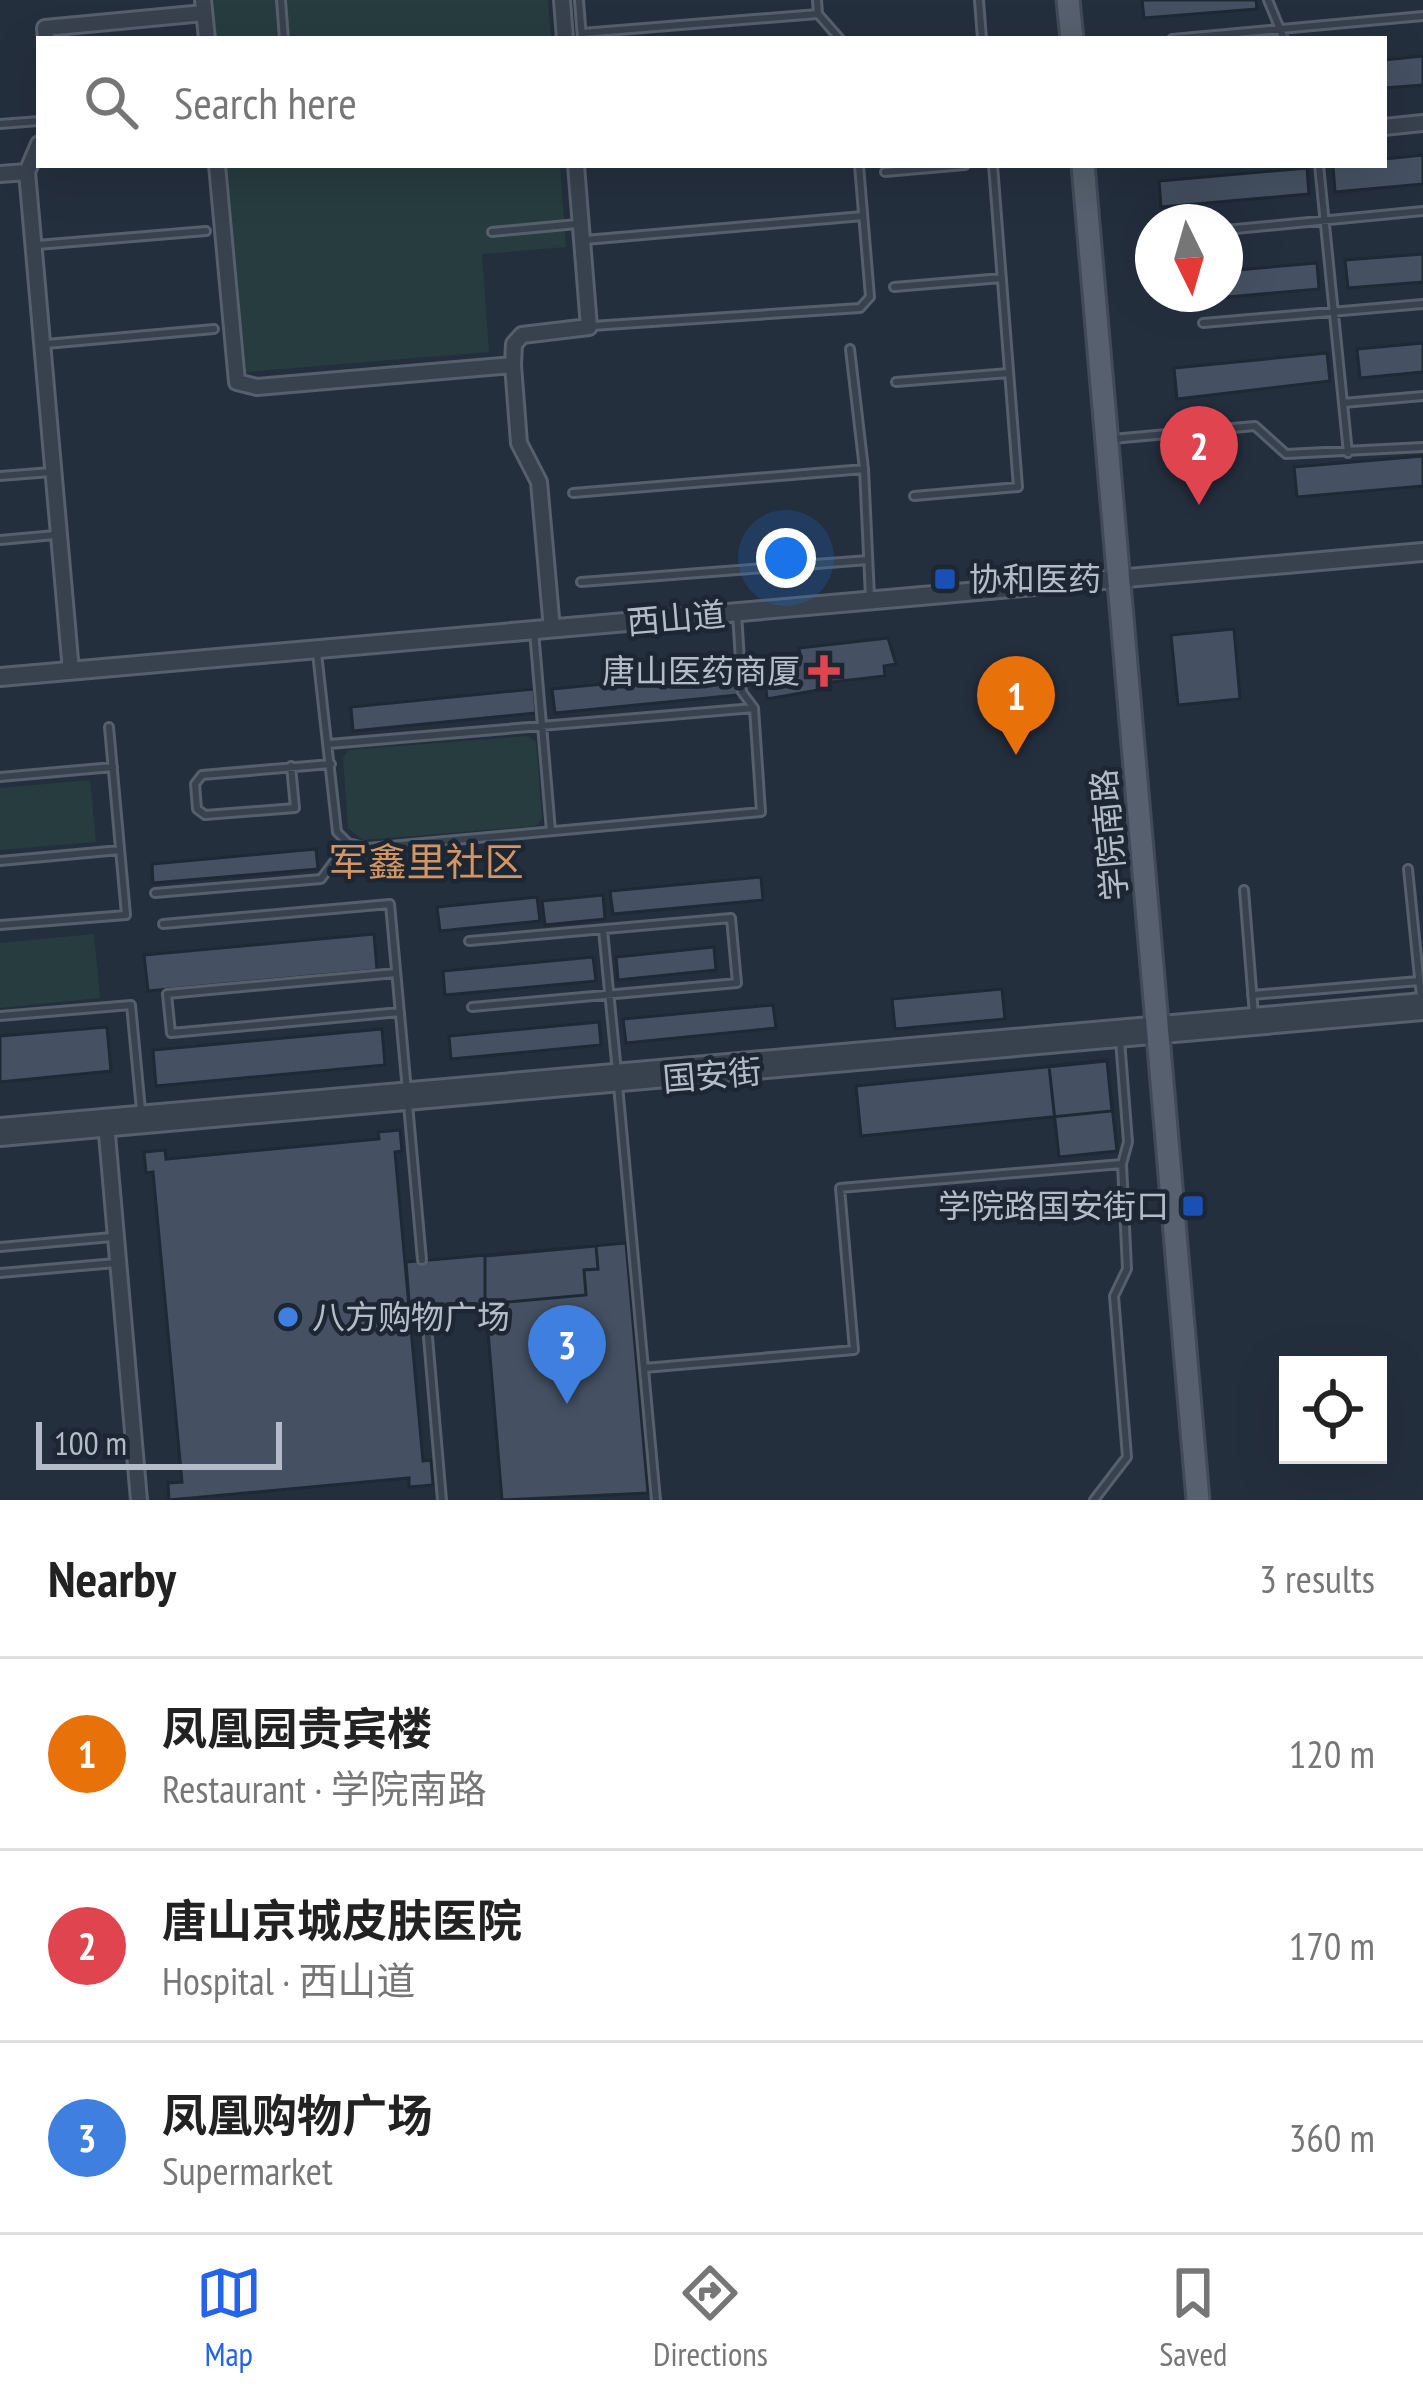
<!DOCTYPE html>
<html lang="en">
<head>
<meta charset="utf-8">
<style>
	body { margin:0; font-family:"PT Sans Narrow","Noto Sans SC",sans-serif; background:#f2f2f2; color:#222 }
	.controls { position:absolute; right:36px; bottom:36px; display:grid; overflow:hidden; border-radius:0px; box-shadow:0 12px 48px #0002 }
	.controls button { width:108px; height:108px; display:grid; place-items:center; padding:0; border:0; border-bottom:3px solid #e0e0e0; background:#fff; color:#222; font:60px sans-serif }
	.compass { position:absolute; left:1135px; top:204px; width:108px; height:108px; border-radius:50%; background:#fff; box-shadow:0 12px 48px #0002; rotate:175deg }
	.scale { position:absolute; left:36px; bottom:30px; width:246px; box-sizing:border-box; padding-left:12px; border:6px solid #b4bcc9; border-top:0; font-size:33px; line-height:42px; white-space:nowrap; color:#b4bcc9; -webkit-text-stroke:9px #1d2633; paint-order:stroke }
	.you { position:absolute; left:786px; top:558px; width:42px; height:42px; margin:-30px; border:9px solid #fff; border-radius:50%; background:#1a73e8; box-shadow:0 0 0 18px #1a73e833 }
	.badge { display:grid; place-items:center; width:78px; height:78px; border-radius:50%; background:#2563eb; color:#fff; font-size:39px; font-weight:700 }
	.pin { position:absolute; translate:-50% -99px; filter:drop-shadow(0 3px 6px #0008) }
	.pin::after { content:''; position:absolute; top:63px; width:42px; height:36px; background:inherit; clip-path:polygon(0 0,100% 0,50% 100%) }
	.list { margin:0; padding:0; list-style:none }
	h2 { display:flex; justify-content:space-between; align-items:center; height:156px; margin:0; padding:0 48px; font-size:51px }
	h2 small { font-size:39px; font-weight:400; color:#767676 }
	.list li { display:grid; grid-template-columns:78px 1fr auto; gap:36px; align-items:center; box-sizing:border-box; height:192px; padding:0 48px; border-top:3px solid #e0e0e0 }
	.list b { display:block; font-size:45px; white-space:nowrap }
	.list p { margin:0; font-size:39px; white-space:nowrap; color:#767676 }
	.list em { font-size:39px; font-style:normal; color:#767676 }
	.icon { flex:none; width:66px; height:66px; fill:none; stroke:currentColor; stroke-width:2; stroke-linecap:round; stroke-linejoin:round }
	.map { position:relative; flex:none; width:1423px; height:1500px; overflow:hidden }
	.search { position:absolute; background:#fff; box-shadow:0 12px 48px #0002; left:36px; right:36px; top:36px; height:132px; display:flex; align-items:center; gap:30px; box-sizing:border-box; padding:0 42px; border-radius:0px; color:#767676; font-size:45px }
	.sheet { height:732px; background:#fff }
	nav { display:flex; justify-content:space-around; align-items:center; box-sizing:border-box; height:168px; border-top:3px solid #e0e0e0; background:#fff; font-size:33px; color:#767676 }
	nav a { display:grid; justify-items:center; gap:6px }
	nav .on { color:#2563eb }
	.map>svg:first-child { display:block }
	.green { fill:#263c3f }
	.building { fill:#455162; stroke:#1f2835; stroke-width:3 }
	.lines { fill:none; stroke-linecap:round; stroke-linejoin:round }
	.service-casing { stroke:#565f6c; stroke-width:12 }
	.minor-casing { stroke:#565f6c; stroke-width:20 }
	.tertiary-casing { stroke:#565f6c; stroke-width:22 }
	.primary-casing { stroke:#414a57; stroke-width:27 }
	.service { stroke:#38414e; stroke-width:6 }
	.minor { stroke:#38414e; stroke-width:14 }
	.tertiary { stroke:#38414e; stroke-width:16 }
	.primary { stroke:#56606e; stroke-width:21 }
	.transit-dot { fill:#1a4fb4; stroke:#1d2633; stroke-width:4.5 }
	.health-dot { fill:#e0444e; stroke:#1d2633; stroke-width:4.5 }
	.shop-dot { fill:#3f7fe0; stroke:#1d2633; stroke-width:4.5 }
	.labels { text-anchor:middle; stroke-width:9; stroke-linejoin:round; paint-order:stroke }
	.poi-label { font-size:33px; fill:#b4bcc9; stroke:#1d2633; text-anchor:start }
	.street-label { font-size:33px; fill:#b4bcc9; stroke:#1d2633 }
	.quarter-label { font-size:39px; fill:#d59563; stroke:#1d2633 }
</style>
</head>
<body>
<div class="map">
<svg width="1423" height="1500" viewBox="0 0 1423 1500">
	<rect width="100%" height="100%" fill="#242f3e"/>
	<!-- green -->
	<path class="green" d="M211 0H548L551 39H214Z
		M227 165H560L566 247 482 254 489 352 246 372Z
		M528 736 536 742 542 818 536 826 363 840 348 828 343 758 348 750Z
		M90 780 96 842 0 850V788Z
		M94 934 100 998 0 1008V943Z"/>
	<!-- building -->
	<path class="building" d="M1142 0H1256L1257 9 1144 18Z
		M1423 56V85L1384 88V60Z
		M1423 155V184L1335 192 1333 165H1384V159Z
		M1307 168 1309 194 1161 207 1159 181Z
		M1423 254V282L1348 288 1345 260Z
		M1317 263 1319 289 1171 302 1170 294H1225V271Z
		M1423 343V372L1360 378 1357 349Z
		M1327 353 1330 381 1177 399 1174 368Z
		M1423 456V486L1297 497 1294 467Z
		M1234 629 1240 699 1178 705 1171 635Z
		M888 638 896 664 884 666 885 676 823 683 824 689 767 699 763 659 800 655 799 648Z
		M736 671 738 695 555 713 552 689Z
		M534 689 536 713 353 731 351 707Z
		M316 849 318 869 153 883 152 864Z
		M761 877 763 900 613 914 610 891Z
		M603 895 605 919 545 925 542 901Z
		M537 897 540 921 440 931 437 907Z
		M374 934 377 970 148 991 144 955Z
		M714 947 716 970 618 980 616 957Z
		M593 957 596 981 445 995 443 971Z
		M1002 989 1005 1019 895 1029 892 999Z
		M773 1005 776 1028 626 1043 623 1019Z
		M599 1022 601 1045 451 1059 449 1036Z
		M107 1027 111 1071 0 1082V1036Z
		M382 1029 385 1065 156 1086 153 1050Z
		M1107 1060 1117 1151 1059 1157 1049 1066Z
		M1107 1061 1112 1111 861 1136 856 1086Z
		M400 1130 402 1151 395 1152 423 1461 431 1460 433 1485 409 1487V1478L169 1500 168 1483 182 1482 153 1172 146 1173 144 1152 165 1150 166 1159 379 1139 378 1132Z
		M626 1243 648 1493 502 1500 486 1308 410 1314 406 1262Z
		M596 1246 598 1269 584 1270 586 1295 485 1304V1256Z"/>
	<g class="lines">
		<defs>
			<path id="service" d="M281 0 284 39
				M579 0 582 39
				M817 0 818 14 840 39
				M979 0 982 39
				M1268 0 1284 39
				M582 33 818 14
				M1172 39 1423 16
				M0 124 39 121
				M1319 165 1348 453
				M885 172 965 165
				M1225 230 1423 211
				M492 232 577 224
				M585 240 863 216
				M37 245 206 231
				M894 287 1002 278
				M1203 323 1423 304
				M592 326 860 308 870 297 859 165
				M46 344 214 329
				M850 349 864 469 870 597
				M896 382 1009 373
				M1343 403 1423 396
				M1112 439 1255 426 1286 454 1423 447
				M0 476 51 472
				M573 493 864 469
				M914 496 1018 487 993 165
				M0 540 55 535
				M581 582 868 560
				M534 631 551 831
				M317 653 337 832 348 843 368 848 761 812 754 708 742 692 737 613
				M329 744 754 708
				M291 766 295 808 205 815 197 809 195 784 202 775 331 764
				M0 777 113 767
				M0 861 120 850
				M1408 869 1421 997
				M1244 890 1254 1015
				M155 893 321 879 348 843
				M163 924 390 904 407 1091
				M0 925 126 915 109 727
				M603 930 617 1072
				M469 941 731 918 737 983 472 1007
				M396 973 167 994 171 1033 400 1012
				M1252 995 1419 981
				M0 1016 131 1005 141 1110
				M618 1085 656 1500
				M408 1104 422 1260
				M0 1247 112 1237
				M0 1273 116 1263
				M426 1314 442 1500
				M644 1368 854 1350 840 1188 1122 1164
				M1094 1500 1127 1457 1114 1296 1127 1269 1122 1164 1128 1142 1120 1040"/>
			<path id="minor" d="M203 0 207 39
				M562 0 565 39
				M46 39 45 28 204 13
				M1384 127 1423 123
				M39 144 27 172 71 671
				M217 165 237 382 257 387 513 365 519 443 539 482 552 629
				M0 174 27 172
				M513 365 514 344 522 335 589 327 576 165
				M106 1123 139 1500
				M0 1126 1423 1001
				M0 1138 1423 1012"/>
			<path id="tertiary" d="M0 677 1423 552"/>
			<path id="primary" d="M1068 0 1072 39
				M1083 165 1198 1500"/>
		</defs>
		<!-- service casing -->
		<use href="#service" class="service-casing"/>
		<!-- minor casing -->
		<use href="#minor" class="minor-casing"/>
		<!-- tertiary casing -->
		<use href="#tertiary" class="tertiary-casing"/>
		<!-- primary casing -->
		<use href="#primary" class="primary-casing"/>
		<!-- service -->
		<use href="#service" class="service"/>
		<!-- minor -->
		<use href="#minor" class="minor"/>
		<!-- tertiary -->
		<use href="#tertiary" class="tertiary"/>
		<!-- primary -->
		<use href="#primary" class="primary"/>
	</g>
	<!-- markers -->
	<g class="transit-dot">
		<rect x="933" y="567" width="24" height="24" rx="6"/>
		<rect x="1181" y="1194" width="24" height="24" rx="6"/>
	</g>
	<path class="health-dot" d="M818 653h12v12h12v12h-12v12h-12v-12h-12v-12h12z"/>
	<circle class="shop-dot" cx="288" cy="1317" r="12"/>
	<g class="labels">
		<!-- poi labels -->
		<g class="poi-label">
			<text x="969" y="591">协和医药</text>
			<text x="800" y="683" text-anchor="end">唐山医药商厦</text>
			<text x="1169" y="1218" text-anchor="end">学院路国安街口</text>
			<text x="312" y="1329">八方购物广场</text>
		</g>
		<!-- street labels -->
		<g class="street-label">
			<text transform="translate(676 618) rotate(-5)" y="12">西山道</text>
			<text transform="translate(1109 835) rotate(-95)" y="12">学院南路</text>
			<text transform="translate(712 1075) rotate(-5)" y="12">国安街</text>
		</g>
		<!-- quarter labels -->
		<g class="quarter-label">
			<text x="426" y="876">军鑫里社区</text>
		</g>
	</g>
</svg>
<div class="controls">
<button><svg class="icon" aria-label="locate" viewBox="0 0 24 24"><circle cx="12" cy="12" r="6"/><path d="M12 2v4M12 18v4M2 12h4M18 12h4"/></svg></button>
</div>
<svg class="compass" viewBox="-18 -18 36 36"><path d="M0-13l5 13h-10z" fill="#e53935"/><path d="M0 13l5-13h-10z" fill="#767676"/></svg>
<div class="scale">100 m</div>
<div class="you"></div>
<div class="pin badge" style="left:1016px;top:755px;background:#e8710a">1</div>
<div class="pin badge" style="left:1199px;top:505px;background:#e0444e">2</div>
<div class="pin badge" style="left:567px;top:1404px;background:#3f7fe0">3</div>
<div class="search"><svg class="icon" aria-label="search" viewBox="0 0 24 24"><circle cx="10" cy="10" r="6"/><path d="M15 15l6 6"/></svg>Search here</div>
</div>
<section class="sheet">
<h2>Nearby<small>3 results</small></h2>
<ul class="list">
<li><span class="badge" style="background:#e8710a">1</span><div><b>凤凰园贵宾楼</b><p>Restaurant · 学院南路</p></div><em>120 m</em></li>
<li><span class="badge" style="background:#e0444e">2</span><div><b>唐山京城皮肤医院</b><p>Hospital · 西山道</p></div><em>170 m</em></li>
<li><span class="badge" style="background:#3f7fe0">3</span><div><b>凤凰购物广场</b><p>Supermarket</p></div><em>360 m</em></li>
</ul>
</section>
<nav>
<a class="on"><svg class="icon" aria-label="map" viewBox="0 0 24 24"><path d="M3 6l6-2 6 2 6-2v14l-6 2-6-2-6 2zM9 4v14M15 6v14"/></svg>Map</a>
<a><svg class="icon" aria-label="directions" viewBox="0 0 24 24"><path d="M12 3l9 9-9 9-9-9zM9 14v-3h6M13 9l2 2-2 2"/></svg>Directions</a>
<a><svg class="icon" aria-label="saved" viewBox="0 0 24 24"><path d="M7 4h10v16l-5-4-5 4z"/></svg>Saved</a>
</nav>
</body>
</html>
